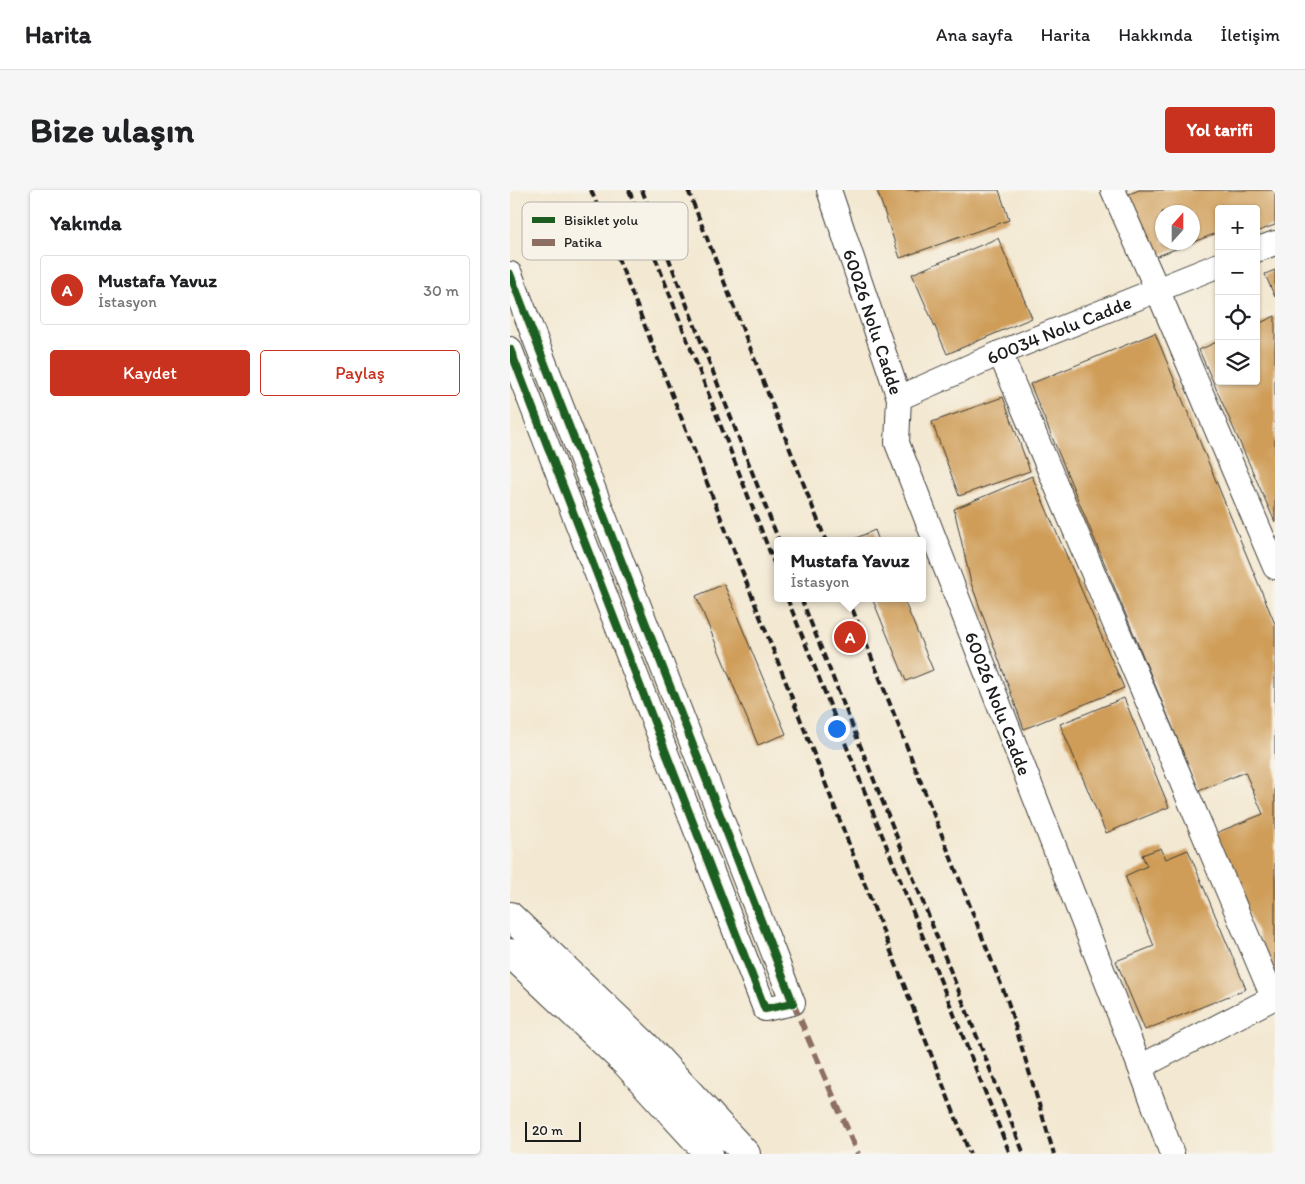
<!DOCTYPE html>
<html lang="tr">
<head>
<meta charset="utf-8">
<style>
	body { margin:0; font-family:Itim,sans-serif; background:#f6f6f6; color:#202124 }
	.controls { position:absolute; right:15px; top:15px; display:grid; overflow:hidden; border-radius:5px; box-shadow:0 1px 4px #0004 }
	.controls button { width:45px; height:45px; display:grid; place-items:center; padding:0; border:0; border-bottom:1px solid #e0e0e0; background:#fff; color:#202124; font:25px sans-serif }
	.compass { position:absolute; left:645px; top:15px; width:45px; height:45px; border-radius:50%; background:#fff; box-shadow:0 1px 4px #0004; rotate:21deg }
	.scale { position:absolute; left:15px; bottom:12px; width:56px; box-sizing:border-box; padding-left:5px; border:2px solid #1c1c1c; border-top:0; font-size:14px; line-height:18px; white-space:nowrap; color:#1c1c1c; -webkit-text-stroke:4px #f7f3e8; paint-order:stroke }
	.you { position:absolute; left:326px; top:538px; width:18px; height:18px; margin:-12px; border:4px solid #fff; border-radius:50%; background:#1a73e8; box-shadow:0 0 0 8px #1a73e833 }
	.badge { display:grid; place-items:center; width:32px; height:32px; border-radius:50%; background:#c8321e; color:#fff; font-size:16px; font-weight:700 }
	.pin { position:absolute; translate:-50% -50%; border:2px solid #fff; box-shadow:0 1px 5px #0006 }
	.popup { position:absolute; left:264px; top:347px; width:152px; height:65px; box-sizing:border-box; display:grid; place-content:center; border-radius:5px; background:#fff; filter:drop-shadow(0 1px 4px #0005); font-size:16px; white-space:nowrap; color:#757577 }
	.popup b { font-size:19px; color:#202124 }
	.popup::after { content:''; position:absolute; left:50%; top:100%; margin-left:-10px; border:10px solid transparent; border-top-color:#fff }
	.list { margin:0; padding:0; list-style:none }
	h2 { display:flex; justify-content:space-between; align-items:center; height:65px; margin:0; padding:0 20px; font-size:21px }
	h2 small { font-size:16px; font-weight:400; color:#757577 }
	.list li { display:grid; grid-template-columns:32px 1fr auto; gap:15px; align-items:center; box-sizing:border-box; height:70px; margin:0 10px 10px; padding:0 10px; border:1px solid #e0e0e0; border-radius:5px }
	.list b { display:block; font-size:19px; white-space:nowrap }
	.list p { margin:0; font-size:16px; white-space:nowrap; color:#757577 }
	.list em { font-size:16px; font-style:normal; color:#757577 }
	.actions { display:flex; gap:10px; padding:15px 20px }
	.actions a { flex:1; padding:11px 0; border:1px solid #c8321e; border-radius:5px; text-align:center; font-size:18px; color:#c8321e }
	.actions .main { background:#c8321e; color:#fff }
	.icon { flex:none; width:28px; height:28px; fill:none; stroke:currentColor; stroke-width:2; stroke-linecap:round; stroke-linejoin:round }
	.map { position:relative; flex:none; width:765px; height:964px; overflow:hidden; border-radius:5px }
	header { display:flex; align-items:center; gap:30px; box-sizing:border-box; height:70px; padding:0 25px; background:#fff; border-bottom:1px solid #e0e0e0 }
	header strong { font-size:24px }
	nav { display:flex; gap:28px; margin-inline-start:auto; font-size:18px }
	.intro { display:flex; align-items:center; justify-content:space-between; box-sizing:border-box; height:120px; padding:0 30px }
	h1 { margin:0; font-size:35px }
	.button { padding:12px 22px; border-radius:5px; background:#c8321e; color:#fff; font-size:18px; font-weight:700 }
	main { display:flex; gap:30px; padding:0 30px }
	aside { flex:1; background:#fff; border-radius:5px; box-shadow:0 1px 4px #0004 }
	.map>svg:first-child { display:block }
	.building { fill:#cf9d58; fill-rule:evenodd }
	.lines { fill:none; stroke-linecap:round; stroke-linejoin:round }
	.minor-casing { stroke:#3c3b37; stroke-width:26 }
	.major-casing { stroke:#3c3b37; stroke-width:30 }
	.minor { stroke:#fff; stroke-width:24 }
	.major { stroke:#fff; stroke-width:28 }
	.rail { stroke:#1c1c1c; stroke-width:4; stroke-dasharray:8 4; stroke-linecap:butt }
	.quiet { stroke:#8d6e63; stroke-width:6; stroke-dasharray:12 6; stroke-linecap:butt }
	.cycleway-casing { stroke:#f7f3e8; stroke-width:11 }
	.cycleway { stroke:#1b5e20; stroke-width:8 }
	.labels { text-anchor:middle; stroke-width:4.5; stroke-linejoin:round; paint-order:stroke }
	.street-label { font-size:19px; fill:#1c1c1c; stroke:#f7f3e8 }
	.key { fill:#f7f3e8; stroke:#b5b2ab; stroke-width:1 }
	.key-label { font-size:14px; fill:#1c1c1c }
</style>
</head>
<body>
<header>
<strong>Harita</strong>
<nav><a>Ana sayfa</a><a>Harita</a><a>Hakkında</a><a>İletişim</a></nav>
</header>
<div class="intro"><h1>Bize ulaşın</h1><a class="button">Yol tarifi</a></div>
<main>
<aside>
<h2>Yakında<small></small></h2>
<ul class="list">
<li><span class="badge">A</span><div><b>Mustafa Yavuz</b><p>İstasyon</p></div><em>30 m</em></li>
</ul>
<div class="actions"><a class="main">Kaydet</a><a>Paylaş</a></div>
</aside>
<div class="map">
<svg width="765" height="964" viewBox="0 0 765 964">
	<rect width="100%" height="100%" fill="#f7f3e8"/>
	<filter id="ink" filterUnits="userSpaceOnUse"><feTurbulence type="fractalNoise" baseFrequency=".02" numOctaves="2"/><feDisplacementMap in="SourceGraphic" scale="10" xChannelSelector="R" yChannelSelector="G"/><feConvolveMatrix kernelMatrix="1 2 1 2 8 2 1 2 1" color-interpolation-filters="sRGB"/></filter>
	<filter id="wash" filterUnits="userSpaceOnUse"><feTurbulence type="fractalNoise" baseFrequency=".0096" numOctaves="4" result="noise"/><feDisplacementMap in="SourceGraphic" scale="20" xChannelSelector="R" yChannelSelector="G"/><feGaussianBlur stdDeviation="1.12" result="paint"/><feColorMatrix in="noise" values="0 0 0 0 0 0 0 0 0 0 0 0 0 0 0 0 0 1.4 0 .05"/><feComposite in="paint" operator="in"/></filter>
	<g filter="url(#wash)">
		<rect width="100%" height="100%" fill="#f3e8d1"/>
		<g id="blocks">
			<!-- building -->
			<path class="building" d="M367 0H489L499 30 390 68Z
				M629 0H765V35L746 42V19H709V48L707 43 637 70 612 7ZM652 22H682V52H652Z
				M488 48 522 128 437 164 402 84Z
				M765 80V107L755 84Z
				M765 126V332L689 160 709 151V191H746V135Z
				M645 143 765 434V785L706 643 753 624 735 582 689 601 520 194Z
				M493 207 520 281 449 306 422 232Z
				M522 286 614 498 514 539 461 393 444 319Z
				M365 340 369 351H339Z
				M214 394 276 544 248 555 186 406Z
				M362 408H393L423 480 396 491Z
				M614 508 659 617 596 643 550 534Z
				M651 658 656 669 678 660 736 799 635 840 606 771 644 756 615 686 637 676 632 665Z"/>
		</g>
	</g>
	<g filter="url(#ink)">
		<use href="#blocks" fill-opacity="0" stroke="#3c3b37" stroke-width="1"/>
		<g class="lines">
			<defs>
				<g id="minor">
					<path id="s1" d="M319 0 389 208 387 253 630 877 662 964"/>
					<path d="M603 0 647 99 765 377"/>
					<path d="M746 60 765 53"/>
					<path d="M0 84 283 813 255 819 0 159"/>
					<path d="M490 163 763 807"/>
					<path id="s2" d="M389 208 490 163 709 75"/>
					<path d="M630 877 765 807"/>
				</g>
				<path id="major" d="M0 726 134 854 236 964
					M0 763 115 872 199 964"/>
			</defs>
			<!-- minor casing -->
			<use href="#minor" class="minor-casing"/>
			<!-- major casing -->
			<use href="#major" class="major-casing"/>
			<!-- minor -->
			<use href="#minor" class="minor"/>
			<!-- major -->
			<use href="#major" class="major"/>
			<!-- rail -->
			<path class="rail" d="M81 0 268 472 460 964
				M119 0 268 383
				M132 0 269 351
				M178 0 316 351
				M277 408 500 964
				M291 408 514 964
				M338 408 498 812 544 964"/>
			<!-- quiet -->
			<path class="quiet" d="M283 813 348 964"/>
			<defs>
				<path id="cycleway" d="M0 84 283 813 255 819 0 159"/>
			</defs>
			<!-- cycleway casing -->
			<use href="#cycleway" class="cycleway-casing"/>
			<!-- cycleway -->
			<use href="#cycleway" class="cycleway"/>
		</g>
	</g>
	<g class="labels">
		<!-- street labels -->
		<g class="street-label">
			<text dy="7" stroke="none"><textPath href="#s1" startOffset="139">60026 Nolu Cadde</textPath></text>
			<text dy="7" stroke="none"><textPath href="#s2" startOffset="174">60034 Nolu Cadde</textPath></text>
			<text dy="7" stroke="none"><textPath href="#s1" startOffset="544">60026 Nolu Cadde</textPath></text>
		</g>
	</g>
	<!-- legend -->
	<rect x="12" y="12" width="166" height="58" rx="8" class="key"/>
	<rect x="22" y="27" width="23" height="6" fill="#1b5e20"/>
	<rect x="22" y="49" width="23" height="7" fill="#8d6e63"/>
	<g class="key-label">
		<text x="54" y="35">Bisiklet yolu</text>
		<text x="54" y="57">Patika</text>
	</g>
</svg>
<div class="controls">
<button>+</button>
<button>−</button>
<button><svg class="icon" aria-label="locate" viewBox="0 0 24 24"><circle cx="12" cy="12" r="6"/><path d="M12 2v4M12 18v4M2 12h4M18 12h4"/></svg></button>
<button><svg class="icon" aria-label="layers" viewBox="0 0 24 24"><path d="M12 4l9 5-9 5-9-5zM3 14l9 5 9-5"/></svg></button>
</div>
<svg class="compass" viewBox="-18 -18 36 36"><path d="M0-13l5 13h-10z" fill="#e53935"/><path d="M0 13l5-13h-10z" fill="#757577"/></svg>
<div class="scale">20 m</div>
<div class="you"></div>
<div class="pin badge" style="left:340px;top:447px">A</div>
<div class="popup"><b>Mustafa Yavuz</b>İstasyon</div>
</div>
</main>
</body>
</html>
